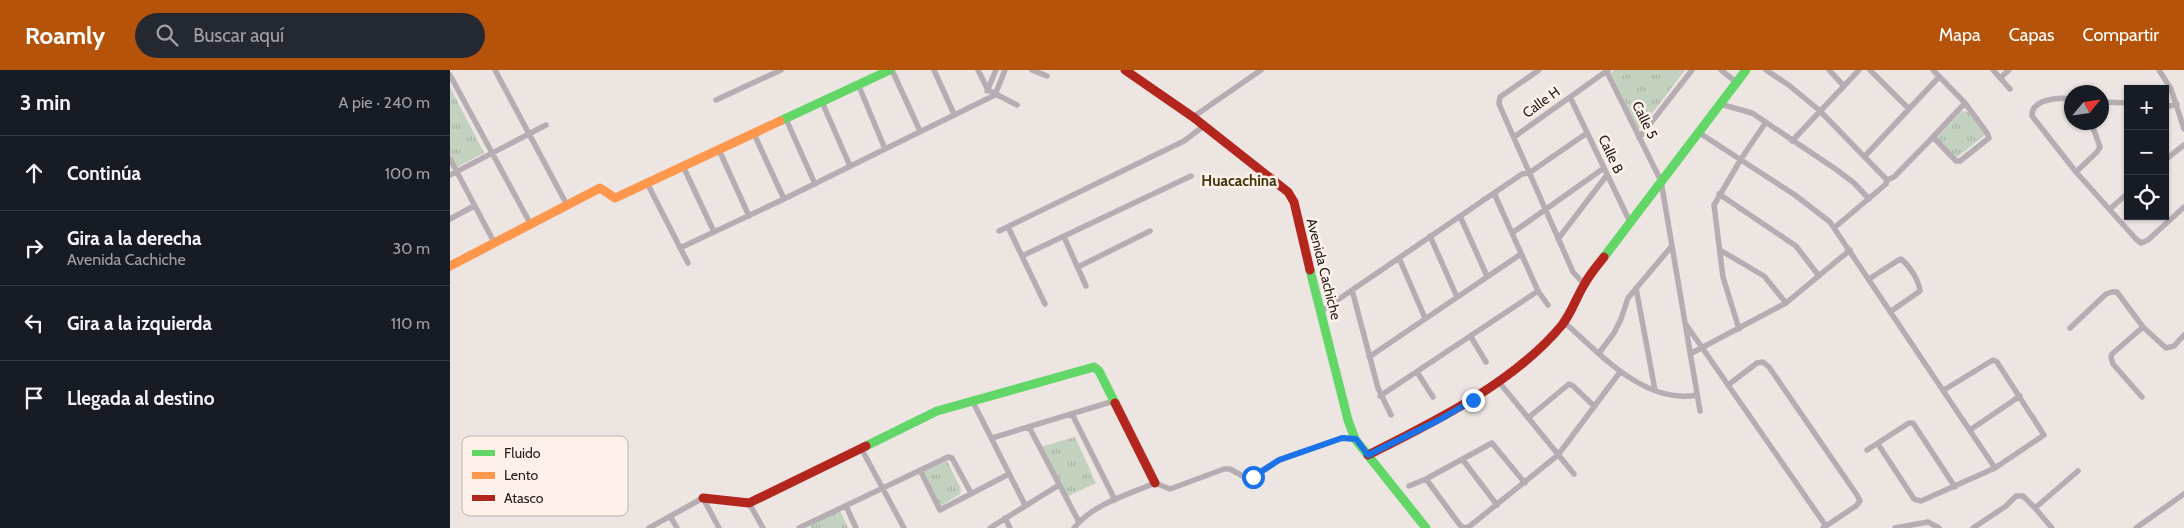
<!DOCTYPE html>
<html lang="es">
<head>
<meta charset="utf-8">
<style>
	body { margin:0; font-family:Cabin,sans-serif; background:#242831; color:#f1f3f6 }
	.controls { position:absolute; right:15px; top:15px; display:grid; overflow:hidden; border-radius:0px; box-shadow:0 1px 4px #0004 }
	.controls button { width:45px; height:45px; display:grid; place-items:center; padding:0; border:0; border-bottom:1px solid #363941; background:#171b24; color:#f1f3f6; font:25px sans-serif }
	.compass { position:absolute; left:1614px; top:15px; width:45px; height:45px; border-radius:50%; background:#171b24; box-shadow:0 1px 4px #0004; rotate:61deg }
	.stop { position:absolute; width:15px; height:15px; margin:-11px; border:4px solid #1a73e8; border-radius:50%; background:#fff }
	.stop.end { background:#1a73e8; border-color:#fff; box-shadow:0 1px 5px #0008 }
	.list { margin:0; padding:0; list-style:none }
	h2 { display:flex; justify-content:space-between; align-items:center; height:65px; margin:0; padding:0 20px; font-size:21px }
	h2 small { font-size:16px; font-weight:400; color:#9ea1a6 }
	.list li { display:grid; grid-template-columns:32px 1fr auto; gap:15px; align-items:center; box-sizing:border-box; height:75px; padding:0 20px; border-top:1px solid #363941 }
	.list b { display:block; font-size:19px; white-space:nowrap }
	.list p { margin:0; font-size:16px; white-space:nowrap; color:#9ea1a6 }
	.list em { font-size:16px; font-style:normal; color:#9ea1a6 }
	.icon { flex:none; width:28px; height:28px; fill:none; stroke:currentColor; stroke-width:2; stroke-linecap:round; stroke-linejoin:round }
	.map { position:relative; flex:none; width:1734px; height:458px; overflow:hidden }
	header { display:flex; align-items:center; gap:30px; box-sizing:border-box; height:70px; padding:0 25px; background:#b45309; color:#fff }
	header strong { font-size:24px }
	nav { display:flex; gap:28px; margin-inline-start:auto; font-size:18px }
	.search { width:350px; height:45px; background:#242831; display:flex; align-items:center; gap:12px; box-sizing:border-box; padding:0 18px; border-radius:28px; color:#9ea1a6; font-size:19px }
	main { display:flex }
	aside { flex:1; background:#171b24 }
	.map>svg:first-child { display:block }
	.park { fill:url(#park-tufts) }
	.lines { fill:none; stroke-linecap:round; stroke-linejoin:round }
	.street { stroke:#b6adb3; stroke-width:5.5 }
	.fast { stroke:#63d668; stroke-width:9 }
	.slow { stroke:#ff974d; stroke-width:9 }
	.jam { stroke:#b3261e; stroke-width:9 }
	.route { stroke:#1a73e8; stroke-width:6 }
	.labels { text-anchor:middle; stroke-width:5; stroke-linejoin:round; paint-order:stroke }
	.street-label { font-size:14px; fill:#26211f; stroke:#fef1ea }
	.neighbourhood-label { font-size:15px; font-weight:bold; fill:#42380d; stroke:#fef1ea }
	.key { fill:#fef1ea; stroke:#bdb3ad; stroke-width:1 }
	.key-label { font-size:14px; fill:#26211f }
</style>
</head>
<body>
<header>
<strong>Roamly</strong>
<div class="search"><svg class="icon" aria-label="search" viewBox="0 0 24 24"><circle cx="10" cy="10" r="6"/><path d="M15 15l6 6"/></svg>Buscar aquí</div>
<nav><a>Mapa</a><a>Capas</a><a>Compartir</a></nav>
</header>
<main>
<aside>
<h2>3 min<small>A pie · 240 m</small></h2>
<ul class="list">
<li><svg class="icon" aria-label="ahead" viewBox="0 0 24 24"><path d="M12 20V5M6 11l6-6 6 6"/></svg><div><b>Continúa</b></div><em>100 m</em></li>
<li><svg class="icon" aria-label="right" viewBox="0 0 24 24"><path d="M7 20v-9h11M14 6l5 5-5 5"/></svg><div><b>Gira a la derecha</b><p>Avenida Cachiche</p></div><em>30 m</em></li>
<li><svg class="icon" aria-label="left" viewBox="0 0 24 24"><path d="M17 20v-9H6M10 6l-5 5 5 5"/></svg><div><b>Gira a la izquierda</b></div><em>110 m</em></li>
<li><svg class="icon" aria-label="arrive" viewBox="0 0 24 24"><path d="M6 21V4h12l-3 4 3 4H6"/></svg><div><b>Llegada al destino</b></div></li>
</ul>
</aside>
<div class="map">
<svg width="1734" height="458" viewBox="0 0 1734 458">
	<defs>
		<pattern id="park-tufts" width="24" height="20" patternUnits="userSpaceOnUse" patternTransform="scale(1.25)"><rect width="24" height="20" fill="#c3d1bf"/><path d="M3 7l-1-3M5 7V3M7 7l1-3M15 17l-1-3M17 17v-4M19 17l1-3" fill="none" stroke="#a7b3a4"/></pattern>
	</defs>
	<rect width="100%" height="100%" fill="#ece5e2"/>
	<!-- park -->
	<path class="park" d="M1164 0H1235L1191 58 1188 59 1161 3Z
		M0 17 34 83 3 99 0 94Z
		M1512 41 1518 42 1535 65 1506 88 1487 67Z
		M625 367 646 413 614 428 590 377Z
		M497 391 511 419 510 424 489 437 472 402Z
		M390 441 398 458H360L361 455Z"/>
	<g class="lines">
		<!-- street -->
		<path class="street" d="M45 0 117 135
			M442 0 470 61
			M484 0 504 44
			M528 0 538 20 567 35
			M582 0 597 6
			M1089 0 1050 27 1049 34 1123 202 1134 214
			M1156 0 1211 111 1250 341
			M1271 0 1286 12
			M1316 0 1340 16 1370 41 1437 110 1436 114 1384 158
			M1379 0 1394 16
			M1420 0 1459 39
			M1483 0 1515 33 1537 63 1539 68 1510 91H1506L1483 67 1515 33
			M1543 0 1560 19
			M1709 0 1721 19 1734 59
			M0 5 80 153
			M1550 8 1559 0
			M537 21 546 0
			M1120 27 1180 152
			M1622 29C1609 27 1581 29 1582 46L1626 102 1686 169 1691 173 1698 170 1734 137
			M266 30 331 0
			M372 32 400 96
			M1652 32 1678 33
			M1270 34 1302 43 1387 100 1404 113 1419 129
			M1715 37 1727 34
			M743 47 811 0
			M336 49 365 114
			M1248 62 1345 125 1380 152 1545 398
			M1064 67 1158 0
			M1189 68 1242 0
			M1342 71 1409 0
			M435 79 545 25 555 0
			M269 80 299 146
			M1415 86 1489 7
			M0 89 44 172
			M1715 90 1734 75
			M233 96 264 162
			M1626 102 1647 82 1650 77 1641 52
			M0 105 96 55
			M1437 110 1444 107 1483 67
			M197 113 238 193
			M1044 123 1088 221 1098 235
			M1269 124 1346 176 1369 206
			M334 129 435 79 408 14
			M1660 139 1678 123
			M1010 146 1037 206
			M0 149 24 136
			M558 157 595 234
			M549 161 734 71 755 55
			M1062 163 1154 98
			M980 166 1007 227
			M614 167 636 216
			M1108 169 1157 105
			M230 178 334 129 304 64
			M1270 180 1314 206 1336 233
			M572 186 741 106
			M949 188 975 248
			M628 197 700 161
			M1419 209 1447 191 1451 189C1460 196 1469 211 1470 221L1440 242
			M1186 218 1205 320
			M902 220 928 318 941 345
			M870 242 1044 123 1072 104 1079 103 1137 63
			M1114 252C1149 283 1195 335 1247 325
			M1235 253 1376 456
			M1620 258 1656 224 1662 222H1667L1693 257 1716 278 1724 276 1734 265
			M1289 259 1273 207 1264 135 1291 89 1316 52
			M1021 267 1036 292
			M1149 283 1164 263 1171 249 1178 228 1221 177
			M1240 284 1336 233 1400 180
			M919 287 1071 184
			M967 302 983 327
			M1049 312 1124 404
			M1278 315 1307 293 1313 292 1319 297 1407 425 1410 431 1406 436 1373 458
			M930 326 1088 221
			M1692 327 1663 294 1661 287 1662 284 1693 257
			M523 332 575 435
			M622 344 665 430
			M1078 348 1119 314 1123 316 1144 336
			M579 357 629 452
			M1520 360 1570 326
			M542 368 664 331
			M1428 374 1464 429 1471 431 1545 398 1594 365 1547 292 1543 290 1494 320
			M411 378 454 458
			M1417 380 1459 353H1463L1505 417
			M1013 390 1047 435
			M470 400 490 440 559 404
			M976 409 1010 455 1015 458 1020 456 1108 385 1170 302
			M959 416 976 409 1042 373 1075 413
			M299 433 313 458
			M396 436 406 458
			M1585 438 1602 458
			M220 446 227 458
			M555 448 560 458
			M199 458 253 428 269 458
			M349 458 498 387 502 388 521 423
			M540 458 609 415
			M624 458C643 434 677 425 705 413L720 419 774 399H780L798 409 829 390 892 368 905 369
			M1445 458 1478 452 1489 458
			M1523 458 1556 436 1566 426H1573L1585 438 1628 401
			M1686 458 1734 424"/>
		<!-- fast -->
		<path class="fast" d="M330 51 440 0
			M1154 187 1296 0
			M860 200 898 350 905 369 976 458
			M416 376 487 341 644 297 649 301 665 333"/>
		<!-- slow -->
		<path class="slow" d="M0 196 150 118 165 128 330 51"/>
		<!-- jam -->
		<path class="jam" d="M675 0 743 47 838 122 844 132 860 200
			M665 333 705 413
			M918 385C984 352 1064 313 1112 255 1122 242 1126 228 1134 215 1139 205 1147 196 1154 187
			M253 428 299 433 416 376"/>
	</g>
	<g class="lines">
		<!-- route -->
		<path class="route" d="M803 407 829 390 892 368 906 369 918 385 989 350 1023 330"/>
	</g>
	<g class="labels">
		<!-- street labels -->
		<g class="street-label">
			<text transform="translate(1091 32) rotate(-36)" y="5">Calle H</text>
			<text transform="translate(1195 50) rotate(64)" y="5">Calle 5</text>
			<text transform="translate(1161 84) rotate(65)" y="5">Calle B</text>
			<text transform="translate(874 199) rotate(76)" y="5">Avenida Cachiche</text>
		</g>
		<!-- neighbourhood labels -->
		<g class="neighbourhood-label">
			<text x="789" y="116">Huacachina</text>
		</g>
	</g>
	<!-- legend -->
	<rect x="12" y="366" width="166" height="80" rx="8" class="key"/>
	<rect x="22" y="380" width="23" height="6" fill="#63d668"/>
	<rect x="22" y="402" width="23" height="7" fill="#ff974d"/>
	<rect x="22" y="425" width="23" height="6" fill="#b3261e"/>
	<g class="key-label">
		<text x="54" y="388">Fluido</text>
		<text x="54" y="410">Lento</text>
		<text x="54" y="433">Atasco</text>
	</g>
</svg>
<div class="controls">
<button>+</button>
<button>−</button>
<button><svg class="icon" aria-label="locate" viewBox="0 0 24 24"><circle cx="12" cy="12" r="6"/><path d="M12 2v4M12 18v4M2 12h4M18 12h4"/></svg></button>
</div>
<svg class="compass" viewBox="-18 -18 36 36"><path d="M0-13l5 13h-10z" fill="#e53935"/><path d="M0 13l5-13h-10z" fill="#9ea1a6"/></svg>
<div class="stop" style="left:803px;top:407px"></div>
<div class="stop end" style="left:1023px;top:330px"></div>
</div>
</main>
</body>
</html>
